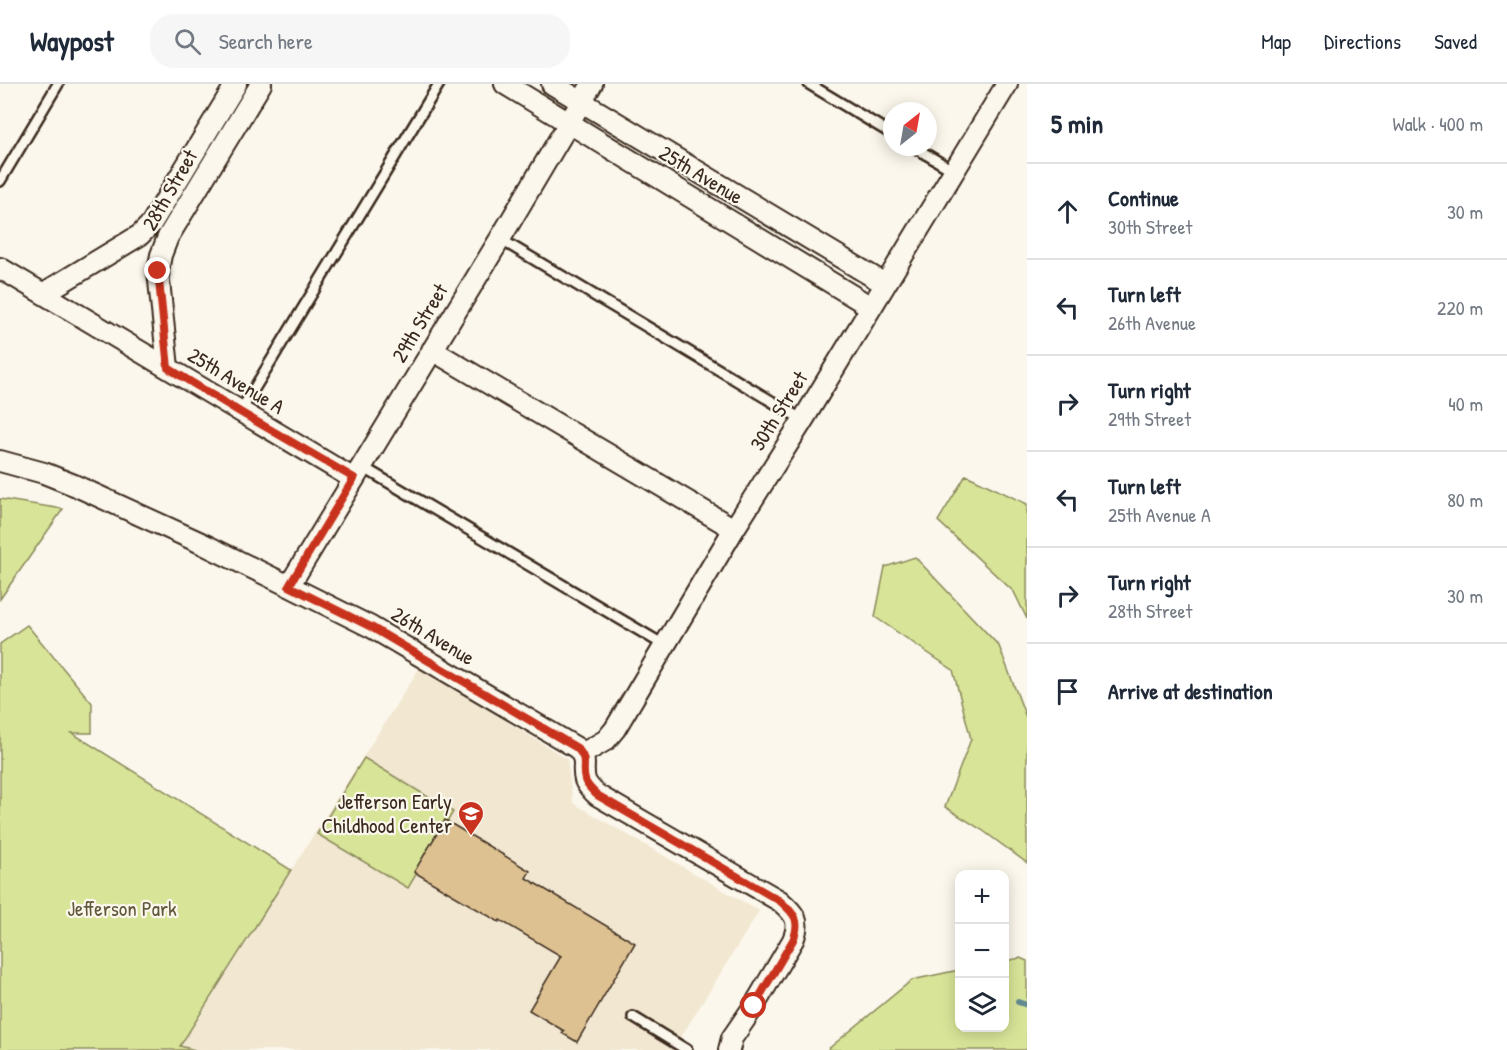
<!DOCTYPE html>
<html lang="en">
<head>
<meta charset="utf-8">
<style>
	body { margin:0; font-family:"Patrick Hand",sans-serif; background:#f6f6f7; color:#1f2937 }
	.controls { position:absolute; right:18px; bottom:18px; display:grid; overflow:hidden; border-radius:12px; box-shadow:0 3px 15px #0003 }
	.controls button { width:54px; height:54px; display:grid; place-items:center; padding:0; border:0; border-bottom:2px solid #e0e1e3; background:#fff; color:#1f2937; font:30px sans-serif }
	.compass { position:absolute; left:883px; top:18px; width:54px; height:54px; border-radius:50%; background:#fff; box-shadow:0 3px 15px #0003; rotate:31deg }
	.stop { position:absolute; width:18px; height:18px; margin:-14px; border:4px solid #c8321e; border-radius:50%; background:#fff }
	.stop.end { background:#c8321e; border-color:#fff; box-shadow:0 2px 6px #0008 }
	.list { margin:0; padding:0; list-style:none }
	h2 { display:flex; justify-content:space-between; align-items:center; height:78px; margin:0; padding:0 24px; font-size:26px }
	h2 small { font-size:20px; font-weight:400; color:#747a83 }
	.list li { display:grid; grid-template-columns:39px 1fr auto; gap:18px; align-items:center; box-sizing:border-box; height:96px; padding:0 24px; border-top:2px solid #e0e1e3 }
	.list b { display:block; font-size:22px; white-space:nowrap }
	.list p { margin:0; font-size:20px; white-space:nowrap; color:#747a83 }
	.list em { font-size:20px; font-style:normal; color:#747a83 }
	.icon { flex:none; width:33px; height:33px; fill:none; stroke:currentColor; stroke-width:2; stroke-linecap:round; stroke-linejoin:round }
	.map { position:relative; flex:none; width:1027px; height:966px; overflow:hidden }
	header { display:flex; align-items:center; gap:36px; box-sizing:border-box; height:84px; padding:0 30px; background:#fff; border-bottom:2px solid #e0e1e3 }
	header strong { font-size:28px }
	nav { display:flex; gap:33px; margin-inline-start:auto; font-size:21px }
	.search { width:420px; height:54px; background:#f6f6f7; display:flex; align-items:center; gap:15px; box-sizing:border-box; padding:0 21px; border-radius:24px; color:#747a83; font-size:22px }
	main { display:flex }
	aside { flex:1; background:#fff }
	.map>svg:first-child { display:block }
	.built { fill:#f2e7d1 }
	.green { fill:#d8e598; stroke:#8a885b; stroke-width:1.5 }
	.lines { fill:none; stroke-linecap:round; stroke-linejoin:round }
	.stream { stroke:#648b91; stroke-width:6 }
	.building { fill:#ddc191; stroke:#3b2a1e; stroke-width:1.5 }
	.service-casing { stroke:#3b2a1e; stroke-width:14 }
	.minor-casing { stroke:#3b2a1e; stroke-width:24 }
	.service { stroke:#fbf7ec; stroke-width:9 }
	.minor { stroke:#fbf7ec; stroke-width:20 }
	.route { stroke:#c8321e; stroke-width:8 }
	.labels { text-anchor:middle; stroke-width:4.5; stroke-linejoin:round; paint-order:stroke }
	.street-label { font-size:21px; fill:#3b2a1e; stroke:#fbf7ec }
	.poi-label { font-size:21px; fill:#3b2a1e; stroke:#fbf7ec; text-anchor:end }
	.park-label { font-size:21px; fill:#62593c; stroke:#fbf7ec }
</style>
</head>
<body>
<header>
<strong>Waypost</strong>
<div class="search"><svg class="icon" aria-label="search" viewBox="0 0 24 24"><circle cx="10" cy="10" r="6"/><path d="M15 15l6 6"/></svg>Search here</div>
<nav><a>Map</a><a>Directions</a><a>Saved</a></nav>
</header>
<main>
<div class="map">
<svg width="1027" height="966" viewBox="0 0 1027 966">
	<rect width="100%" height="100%" fill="#fbf7ec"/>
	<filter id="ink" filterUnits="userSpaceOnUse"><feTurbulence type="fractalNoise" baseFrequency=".0167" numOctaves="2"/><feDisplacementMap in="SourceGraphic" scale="12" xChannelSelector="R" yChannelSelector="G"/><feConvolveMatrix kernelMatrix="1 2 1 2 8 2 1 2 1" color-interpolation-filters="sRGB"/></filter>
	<g filter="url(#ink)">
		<!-- built -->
		<path class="built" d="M420 583 567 675 573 719 759 827 673 966H177Z"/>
		<!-- green -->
		<path class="green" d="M966 391 1027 420V535L1014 508 938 437Z
			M0 415 63 425 0 515Z
			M915 473 999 562 1027 636V779L982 746 945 723 971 655 953 586 875 533 885 483Z
			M27 541 92 619V649H72L291 786 180 962 195 966H0V560Z
			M364 674 453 728 408 804 317 750Z
			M1020 874 1027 877V966H827L912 896 959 886 960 944H1004L1005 877Z"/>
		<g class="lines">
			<!-- stream -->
			<path class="stream" d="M1018 918 1027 921"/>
		</g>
		<!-- building -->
		<path class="building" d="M445 736 530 787 526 794 635 859 577 958 562 949 564 947 529 926 561 872 500 836 499 838 414 788Z"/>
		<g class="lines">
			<defs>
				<path id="service" d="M809 0 892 50
					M914 63 954 87
					M0 97 58 0
					M500 155 803 336
					M240 328 439 0
					M361 382 664 561
					M633 933 687 966"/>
				<path id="minor" d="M505 0 871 223
					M552 0 885 200
					M0 184 354 395
					M44 209 140 151 151 140 236 0
					M432 266 734 445
					M168 284 158 187 161 171 168 153 261 0
					M0 377 44 389 74 401 201 459 289 502 371 543 577 664C589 677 581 682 585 696 587 702 593 707 597 711L780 817C795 830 801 837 793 856L754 922 732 954 729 966
					M289 502 500 155 592 0
					M582 670 606 656 615 645 734 445 803 336 1007 0"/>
			</defs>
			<!-- service casing -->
			<use href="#service" class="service-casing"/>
			<!-- minor casing -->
			<use href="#minor" class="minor-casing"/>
			<!-- service -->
			<use href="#service" class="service"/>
			<!-- minor -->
			<use href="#minor" class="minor"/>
		</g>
	</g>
	<g class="lines" filter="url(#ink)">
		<!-- route -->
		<path class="route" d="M158 187 168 284 240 328 354 394 289 502 371 543 577 664C589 677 581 682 585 696 587 702 593 707 597 711L780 817C795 830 801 837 793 856L754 922"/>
	</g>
	<!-- icons -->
	<defs>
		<symbol id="school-pin" viewBox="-11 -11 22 30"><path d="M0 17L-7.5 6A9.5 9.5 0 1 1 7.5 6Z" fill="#c8321e" stroke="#fbf7ec"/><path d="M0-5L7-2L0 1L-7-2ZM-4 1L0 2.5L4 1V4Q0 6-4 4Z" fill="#fff"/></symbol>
	</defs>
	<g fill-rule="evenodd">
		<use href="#school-pin" x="456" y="715" width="30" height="40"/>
	</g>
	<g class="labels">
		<!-- street labels -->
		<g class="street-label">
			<text transform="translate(701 91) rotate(31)" y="7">25th Avenue</text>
			<text transform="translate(170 106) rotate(-60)" y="7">28th Street</text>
			<text transform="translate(420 239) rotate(-59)" y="7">29th Street</text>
			<text transform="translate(236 297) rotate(31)" y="7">25th Avenue A</text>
			<text transform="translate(779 327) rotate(-58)" y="7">30th Street</text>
			<text transform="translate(433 552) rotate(31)" y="7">26th Avenue</text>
		</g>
		<!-- poi labels -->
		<g class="poi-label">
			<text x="452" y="725">Jefferson Early<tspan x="452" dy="24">Childhood Center</tspan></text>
		</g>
		<!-- park labels -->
		<g class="park-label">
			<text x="122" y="832">Jefferson Park</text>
		</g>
	</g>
</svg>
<div class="controls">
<button>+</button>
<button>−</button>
<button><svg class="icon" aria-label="layers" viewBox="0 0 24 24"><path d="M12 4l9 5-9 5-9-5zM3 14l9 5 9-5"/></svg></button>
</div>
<svg class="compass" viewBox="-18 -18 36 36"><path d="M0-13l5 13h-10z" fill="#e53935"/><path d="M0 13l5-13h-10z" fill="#747a83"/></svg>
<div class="stop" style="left:754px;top:922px"></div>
<div class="stop end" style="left:158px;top:187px"></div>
</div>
<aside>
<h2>5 min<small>Walk · 400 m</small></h2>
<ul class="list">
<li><svg class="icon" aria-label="ahead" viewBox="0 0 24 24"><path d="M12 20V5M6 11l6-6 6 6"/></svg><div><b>Continue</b><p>30th Street</p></div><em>30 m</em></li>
<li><svg class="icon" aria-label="left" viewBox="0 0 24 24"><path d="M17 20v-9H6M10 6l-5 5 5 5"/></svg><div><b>Turn left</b><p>26th Avenue</p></div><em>220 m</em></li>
<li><svg class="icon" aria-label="right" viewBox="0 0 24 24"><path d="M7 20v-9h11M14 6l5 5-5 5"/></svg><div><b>Turn right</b><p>29th Street</p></div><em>40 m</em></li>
<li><svg class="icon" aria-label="left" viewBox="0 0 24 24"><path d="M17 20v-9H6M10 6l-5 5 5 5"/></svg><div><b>Turn left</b><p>25th Avenue A</p></div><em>80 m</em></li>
<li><svg class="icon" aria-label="right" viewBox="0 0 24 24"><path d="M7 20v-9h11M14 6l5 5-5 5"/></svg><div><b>Turn right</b><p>28th Street</p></div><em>30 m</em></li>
<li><svg class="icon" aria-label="arrive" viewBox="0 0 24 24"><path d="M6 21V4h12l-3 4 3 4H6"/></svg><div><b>Arrive at destination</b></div></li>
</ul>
</aside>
</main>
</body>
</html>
